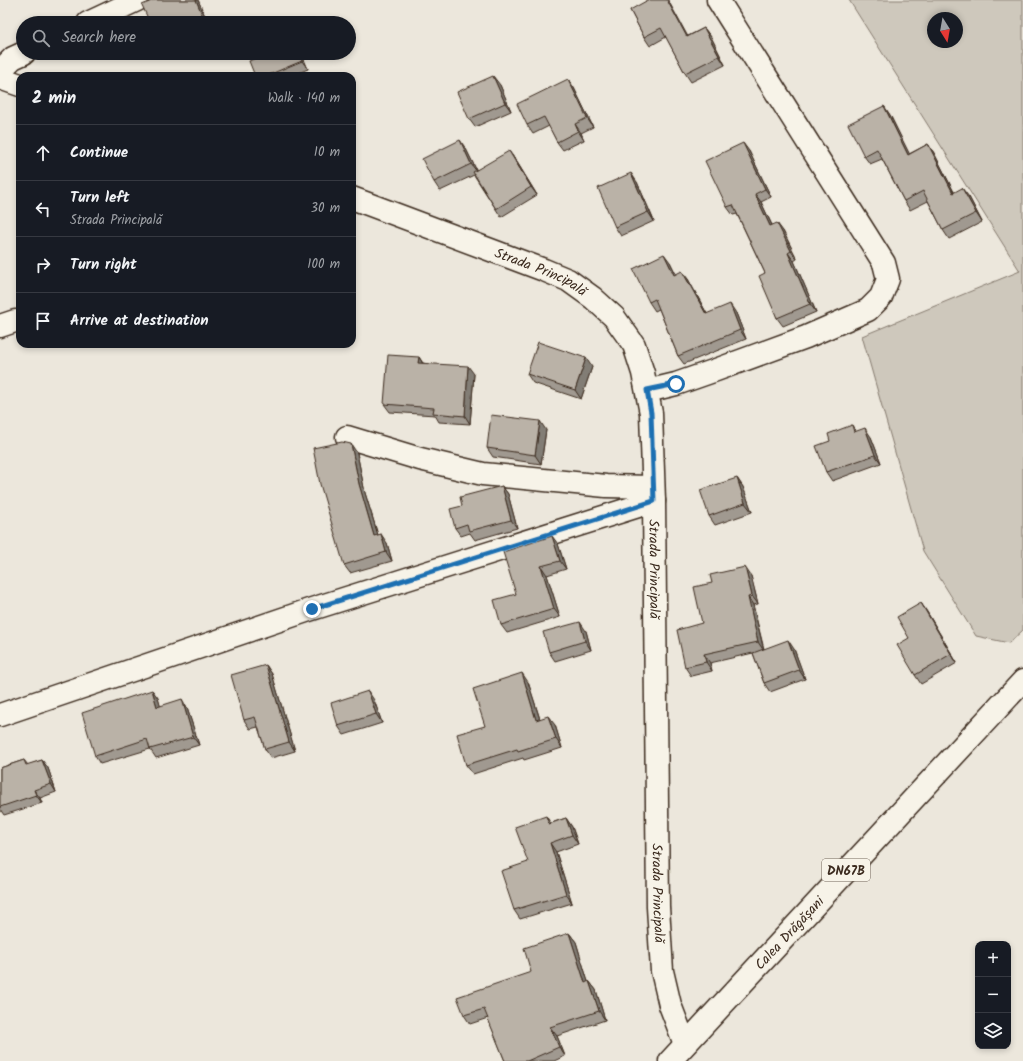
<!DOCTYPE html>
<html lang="en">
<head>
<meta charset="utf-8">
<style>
	body { margin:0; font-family:Kalam,sans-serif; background:#20242c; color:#f1f3f6 }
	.controls { position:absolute; right:12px; bottom:12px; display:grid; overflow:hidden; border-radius:8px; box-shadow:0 2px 6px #0003 }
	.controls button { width:36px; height:36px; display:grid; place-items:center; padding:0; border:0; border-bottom:1px solid #363941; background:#171b24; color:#f1f3f6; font:20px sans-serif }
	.compass { position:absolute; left:927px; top:12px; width:36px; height:36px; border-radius:50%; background:#171b24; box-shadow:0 2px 6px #0003; rotate:169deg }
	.stop { position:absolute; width:12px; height:12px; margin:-9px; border:3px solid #1f6fb2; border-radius:50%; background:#fff }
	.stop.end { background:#1f6fb2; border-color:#fff; box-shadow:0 1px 4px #0008 }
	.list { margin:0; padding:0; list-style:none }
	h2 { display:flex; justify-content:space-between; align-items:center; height:52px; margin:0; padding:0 16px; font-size:17px }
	h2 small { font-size:13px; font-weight:400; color:#9ea1a6 }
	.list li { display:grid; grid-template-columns:26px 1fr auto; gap:12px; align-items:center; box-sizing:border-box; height:56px; padding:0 16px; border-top:1px solid #363941 }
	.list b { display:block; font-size:15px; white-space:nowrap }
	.list p { margin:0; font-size:13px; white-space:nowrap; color:#9ea1a6 }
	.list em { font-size:13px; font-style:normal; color:#9ea1a6 }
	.icon { flex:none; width:22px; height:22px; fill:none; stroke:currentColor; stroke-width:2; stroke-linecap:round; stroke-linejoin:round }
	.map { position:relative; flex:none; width:1023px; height:1061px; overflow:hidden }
	.search { position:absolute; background:#171b24; box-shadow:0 2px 6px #0003; left:16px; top:16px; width:340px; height:44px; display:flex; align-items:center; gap:10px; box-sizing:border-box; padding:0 14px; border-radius:22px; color:#9ea1a6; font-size:15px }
	.panel { position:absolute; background:#171b24; box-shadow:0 2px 6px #0003; left:16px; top:72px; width:340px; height:276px; border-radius:12px }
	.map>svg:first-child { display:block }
	.green { fill:#cec8bc; stroke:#84796d; fill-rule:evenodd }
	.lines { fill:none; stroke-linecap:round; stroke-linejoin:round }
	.minor-casing { stroke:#3b2a1e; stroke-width:25 }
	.major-casing { stroke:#3b2a1e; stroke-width:25 }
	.minor { stroke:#f7f3e8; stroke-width:22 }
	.major { stroke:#f7f3e8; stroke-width:22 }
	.wall { fill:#a09990; stroke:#3b2a1e }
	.shaded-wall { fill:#827d75; stroke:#3b2a1e }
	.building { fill:#bab2a7; stroke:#3b2a1e }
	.route { stroke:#1f6fb2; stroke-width:5 }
	.labels { text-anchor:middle; stroke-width:3; stroke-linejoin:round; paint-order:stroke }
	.shield { fill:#f7f3e8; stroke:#73665b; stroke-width:1 }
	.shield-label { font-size:13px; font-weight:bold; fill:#3b2a1e }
	.street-label { font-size:14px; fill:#3b2a1e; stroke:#f7f3e8 }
</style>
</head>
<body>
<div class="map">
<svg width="1023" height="1061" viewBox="0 0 1023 1061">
	<rect width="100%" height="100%" fill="#ece7dc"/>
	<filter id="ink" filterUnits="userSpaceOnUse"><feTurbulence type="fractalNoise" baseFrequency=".025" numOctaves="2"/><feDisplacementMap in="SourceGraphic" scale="8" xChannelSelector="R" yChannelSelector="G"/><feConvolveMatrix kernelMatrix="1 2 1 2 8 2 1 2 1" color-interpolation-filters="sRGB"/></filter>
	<g filter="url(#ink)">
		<!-- green -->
		<path class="green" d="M849 0H1023V630L1009 643 976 636 923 551 862 336 1020 271ZM933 18H957V42H933Z"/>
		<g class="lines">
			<defs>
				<g id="minor">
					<path d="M88 23 137 0"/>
					<path d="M0 71 13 58 24 53"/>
					<path d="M0 78 20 85"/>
					<path id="s1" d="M352 198 544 270 568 280 593 298 614 317 634 345 643 373 651 413 654 501 658 907 662 971 670 1005 685 1044"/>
					<path d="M0 326 15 321"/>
					<path d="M647 391 676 384 716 370 806 337 868 310 881 297 888 279 884 263 718 0"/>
					<path d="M347 437 420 459 483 474 606 486 653 487"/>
					<path d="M0 715 312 609 654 501"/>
				</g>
				<g id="major">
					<path id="s2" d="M670 1061 1023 681"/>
				</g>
			</defs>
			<!-- minor casing -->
			<use href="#minor" class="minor-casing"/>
			<!-- major casing -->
			<use href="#major" class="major-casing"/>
			<!-- minor -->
			<use href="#minor" class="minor"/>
			<!-- major -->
			<use href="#major" class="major"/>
		</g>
		<!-- wall -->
		<path class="wall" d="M154 0H198L208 23H150Z
			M630 10 688 36 704 28 711 37 725 65 691 82 685 73 666 37 650 46 644 37Z
			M262 53H301L308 69 291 76H255L263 55Z
			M568 79 574 88 593 127 581 133 584 140 563 150 557 142 549 126 533 134 527 125Z
			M500 85 511 111 475 127 469 119Z
			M884 106 890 115 909 154 928 144 934 153 954 192 969 197 982 222 949 239 943 230 928 201 910 210 904 201 882 159 870 164 864 156Z
			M466 149 476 170 515 159 537 195 501 217 474 175 440 191 434 182Z
			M749 151 771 197 761 202 772 225 783 231 797 259 794 261 816 312 783 326 777 318 765 273 737 214 733 215 727 207Z
			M637 182 654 221 621 236 615 227Z
			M670 262 676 274 688 279 707 314 736 313 746 339 684 364 678 356 659 309 655 311 649 302Z
			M419 357 423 363 474 374 470 424 439 422 435 415 390 412 384 404Z
			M592 367 581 399 533 383 527 374Z
			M852 425 856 432 871 437 881 463 832 481 826 472 830 441Z
			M546 430 541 464 493 457 487 448Z
			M357 453 365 493 378 535 387 543 392 561 350 573 344 565Z
			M737 478 743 487 752 512 715 525 709 516Z
			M502 486 508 494 517 528 475 540 470 533 461 536 455 528 462 506Z
			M558 544 566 569 547 575 560 617 507 633 501 625 516 594Z
			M751 576 758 604 753 605 764 649H794L805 679 770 692 764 683 753 653 710 663 712 671 691 676 685 667 702 623 712 583Z
			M921 603 927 612 957 663 921 684 915 675 909 638Z
			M586 631 591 650 555 661 549 652Z
			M266 665 272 674 295 751 271 758 265 749 258 727 250 729 244 720Z
			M528 682 540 719 555 725 562 748 524 760 523 758 473 774 466 765 485 726Z
			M152 690 158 698 160 706 187 708 199 745 156 758 150 749 100 764 95 756Z
			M374 700 382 723 344 735 338 726Z
			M24 760 28 765 42 760 48 768 56 792 40 798 42 803 4 815 0 809V768Z
			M566 818 572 827 578 844 556 852 572 903 520 919 514 910 528 862 551 823Z
			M569 933 576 942 588 982 589 981 596 990 605 1020 557 1036 565 1056 554 1061H505L488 1018 470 1024 464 1015 531 972Z"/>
		<!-- shaded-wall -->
		<path class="shaded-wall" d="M196 0H198L208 23H207L203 17Z
			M667 0H668L693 46 687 37Z
			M704 28 711 37 725 65 719 56Z
			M299 53H301L308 69 302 61Z
			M493 76 500 85 511 111 505 103Z
			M568 79 574 88 593 127 587 118Z
			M884 106 890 115 914 163 908 155Z
			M575 124 581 133 584 140 578 131Z
			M460 140 466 149 478 173 471 164Z
			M743 143 749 151 771 197 765 189Z
			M928 144 934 153 959 202 953 193Z
			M509 151 515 159 537 195 531 187Z
			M631 173 637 182 654 221 648 212Z
			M962 188 969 197 982 222 976 213Z
			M755 194 761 202 776 234 770 226Z
			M777 223 783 231 797 259 791 251Z
			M788 253 794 261 816 312 810 304Z
			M664 254 670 262 680 283 674 275Z
			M682 271 688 279 712 323 706 314Z
			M730 304 736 313 746 339 740 330Z
			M419 357 424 366 418 363Z
			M586 358 592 367 581 399 575 390Z
			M468 366 474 374 470 424 465 416Z
			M540 421 546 430 541 464 535 455Z
			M865 428 871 437 881 463 875 455Z
			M351 444 357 453 365 493 381 545 374 536 359 484Z
			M737 478 743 487 752 512 745 503Z
			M502 486 508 494 517 528 511 520Z
			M381 534 387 543 392 561 386 552Z
			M552 536 558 544 566 569 560 561Z
			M541 566 547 575 560 617 554 609Z
			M745 567 751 576 758 604 752 596Z
			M748 597 753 605 764 651 758 642Z
			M921 603 927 612 957 663 951 654Z
			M580 622 586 631 591 650 585 641Z
			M788 640 794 649 805 679 799 670Z
			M704 654 710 663 712 671 706 662Z
			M266 665 272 674 295 751 289 742Z
			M522 673 528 682 543 729 536 720Z
			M152 690 158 698 163 715 157 707Z
			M368 691 374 700 382 723 376 714Z
			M182 699 187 708 199 745 193 737Z
			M548 716 555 725 562 748 556 739Z
			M42 760 48 768 56 792 51 784Z
			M34 790 40 798 42 803 36 795Z
			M546 816 552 825 549 824Z
			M566 818 572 827 578 844 572 835Z
			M550 843 556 852 572 903 566 894Z
			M569 933 576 942 591 992 585 983Z
			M589 981 596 990 605 1020 599 1011Z
			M550 1027 557 1036 565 1056 559 1047Z"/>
		<!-- building -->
		<path class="building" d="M154 0H196L203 17 189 23H150L142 5Z
			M648 0H667L687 37 704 28 719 56 685 73 661 28 644 37 630 10Z
			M262 53H299L302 61 266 76H255L249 61 263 55Z
			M493 76 505 103 469 119 457 92Z
			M568 79 587 118 575 124 578 131 557 142 544 117 527 125 517 104Z
			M884 106 908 155 928 144 953 193 962 188 976 213 943 230 923 191 904 201 877 149 864 156 848 124Z
			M460 140 471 164 434 182 422 159Z
			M743 143 765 189 755 194 770 226 777 223 791 251 788 253 810 304 777 318 759 276 765 273 733 205 727 207 705 161Z
			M509 151 531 187 496 209 473 172Z
			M631 173 648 212 615 227 598 188Z
			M664 254 674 275 682 271 706 314 730 304 740 330 678 356 655 299 649 302 633 269Z
			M538 342 586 358 575 390 527 374Z
			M388 355 419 357 418 363 468 366 465 416 433 413 434 408 384 404Z
			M491 415 540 421 535 455 487 448Z
			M852 425 854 432 865 428 875 455 826 472 816 446 830 441 828 434Z
			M342 442 351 444 359 484 374 536 381 534 386 552 344 565 320 484 313 448Z
			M737 478 745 503 709 516 700 490Z
			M502 486 511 520 469 531 467 524 455 528 450 509 462 506 460 497Z
			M552 536 560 561 541 566 554 609 501 625 494 600 516 594 503 552Z
			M745 567 752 596 748 597 758 642 704 654 706 662 685 667 677 630 702 623 694 587 712 583 710 575Z
			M921 603 951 654 915 675 897 645 909 638 897 617Z
			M580 622 585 641 549 652 543 632Z
			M788 640 799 670 764 683 753 653Z
			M266 665 289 742 265 749 255 717 244 720 231 675Z
			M522 673 536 720 548 716 556 739 518 751 517 749 466 765 457 734 485 726 473 689Z
			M152 690 157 707 182 699 193 737 150 749 147 739 95 756 82 713Z
			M368 691 376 714 338 726 331 703Z
			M24 760 26 765 42 760 51 784 34 790 36 795 0 807V768Z
			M546 816 549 824 566 818 572 835 550 843 566 894 514 910 501 871 528 862 515 827Z
			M569 933 585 983 589 981 599 1011 550 1027 559 1047 527 1061H505L484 1009 464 1015 457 997 531 972 524 948Z"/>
	</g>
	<g class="lines" filter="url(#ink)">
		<!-- route -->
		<path class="route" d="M312 609 654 501 651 413 647 390 676 384"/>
	</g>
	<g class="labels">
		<!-- shield labels -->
		<rect class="shield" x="822" y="859" width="48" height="22" rx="3"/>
		<g class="shield-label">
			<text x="846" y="875">DN67B</text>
		</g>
		<!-- street labels -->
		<g class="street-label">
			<text dy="5" stroke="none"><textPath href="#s1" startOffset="203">Strada Principală</textPath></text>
			<text dy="5" stroke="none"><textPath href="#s1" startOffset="551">Strada Principală</textPath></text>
			<text dy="5" stroke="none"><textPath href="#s1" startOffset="875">Strada Principală</textPath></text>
			<text dy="5" stroke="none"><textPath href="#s2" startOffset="175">Calea Drăgășani</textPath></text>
		</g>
	</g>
</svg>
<div class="controls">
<button>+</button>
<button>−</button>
<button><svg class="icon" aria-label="layers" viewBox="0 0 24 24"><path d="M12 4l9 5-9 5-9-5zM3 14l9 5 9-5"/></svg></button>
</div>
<svg class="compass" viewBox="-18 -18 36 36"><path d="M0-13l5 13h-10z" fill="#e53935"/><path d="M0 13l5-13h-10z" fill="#9ea1a6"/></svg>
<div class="stop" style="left:676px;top:384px"></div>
<div class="stop end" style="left:312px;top:609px"></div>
<div class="search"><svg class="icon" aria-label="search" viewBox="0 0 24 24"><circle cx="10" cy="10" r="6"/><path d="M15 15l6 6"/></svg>Search here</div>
<section class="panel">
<h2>2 min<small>Walk · 140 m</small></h2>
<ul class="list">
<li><svg class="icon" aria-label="ahead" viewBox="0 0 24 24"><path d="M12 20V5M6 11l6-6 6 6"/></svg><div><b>Continue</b></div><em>10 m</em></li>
<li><svg class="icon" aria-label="left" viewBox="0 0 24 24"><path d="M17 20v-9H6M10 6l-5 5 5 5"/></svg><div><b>Turn left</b><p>Strada Principală</p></div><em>30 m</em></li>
<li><svg class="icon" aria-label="right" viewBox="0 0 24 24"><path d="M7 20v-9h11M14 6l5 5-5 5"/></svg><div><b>Turn right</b></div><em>100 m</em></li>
<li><svg class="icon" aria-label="arrive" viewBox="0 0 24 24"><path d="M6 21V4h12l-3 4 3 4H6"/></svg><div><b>Arrive at destination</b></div></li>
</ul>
</section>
</div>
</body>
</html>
